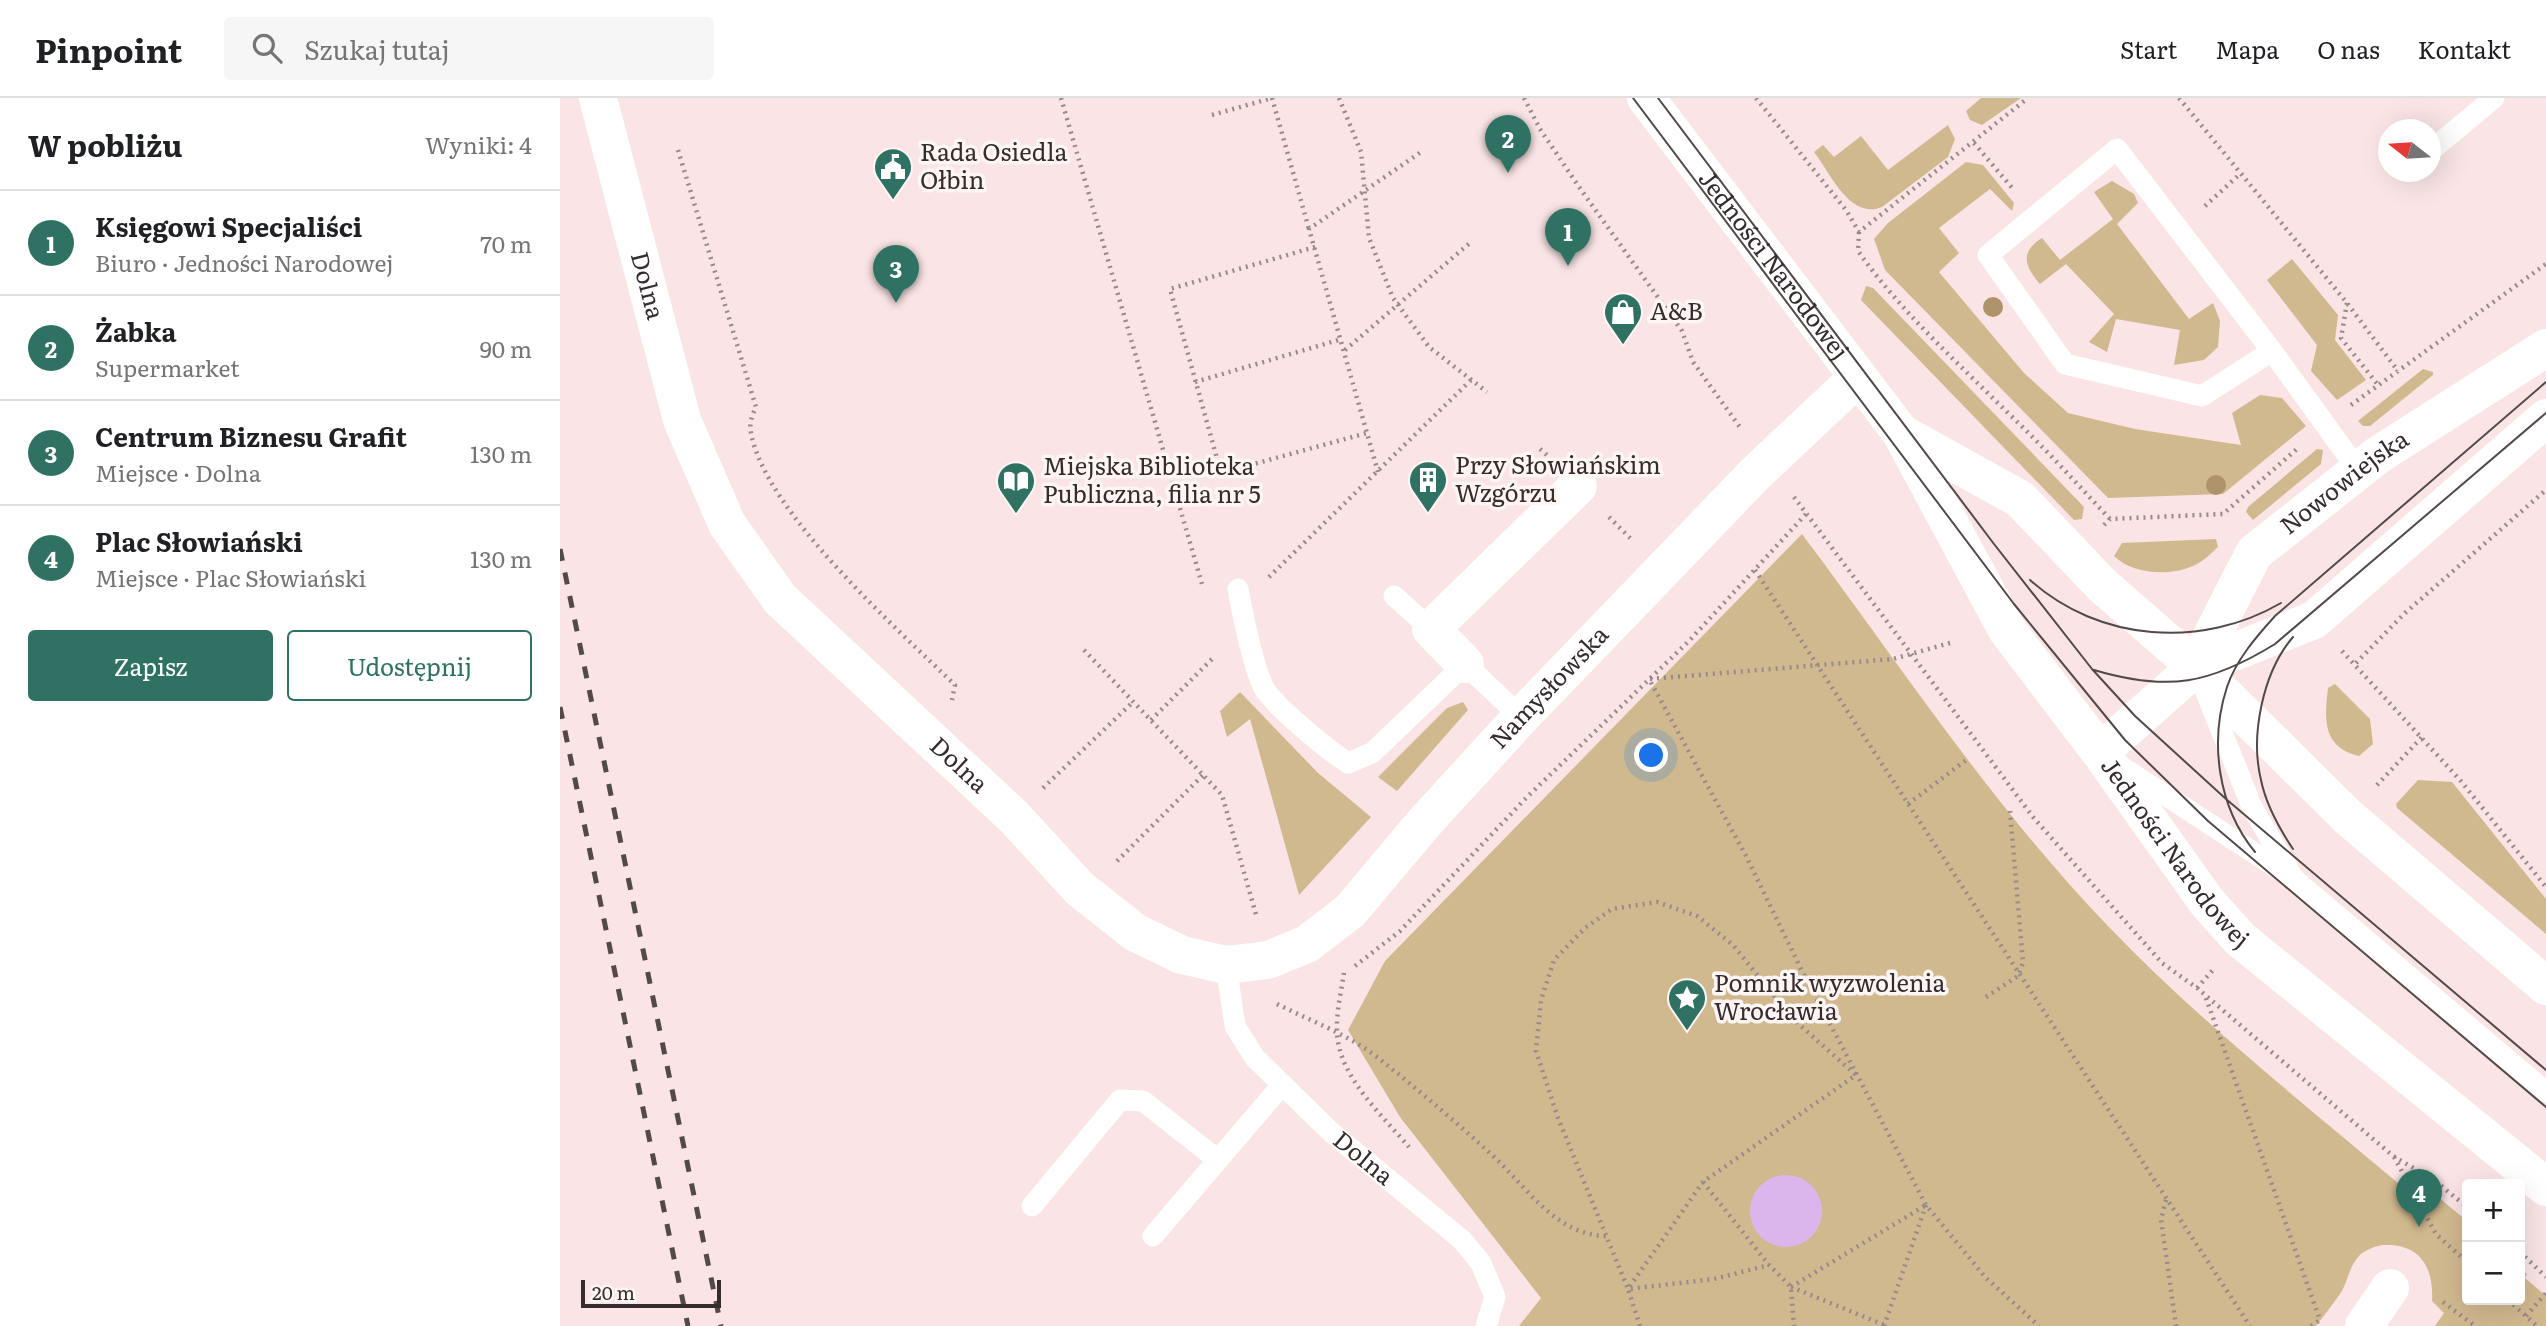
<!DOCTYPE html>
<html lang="pl">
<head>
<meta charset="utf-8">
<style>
	body { margin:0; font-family:Literata,serif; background:#f6f6f6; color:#202124 }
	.controls { position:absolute; right:21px; bottom:21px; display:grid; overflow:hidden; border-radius:7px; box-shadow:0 7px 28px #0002 }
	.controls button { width:63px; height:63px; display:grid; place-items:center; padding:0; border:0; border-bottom:2px solid #e0e0e0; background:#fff; color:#202124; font:35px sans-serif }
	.compass { position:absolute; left:1818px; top:21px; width:63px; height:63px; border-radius:50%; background:#fff; box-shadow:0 7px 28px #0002; rotate:287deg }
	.scale { position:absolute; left:21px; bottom:18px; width:140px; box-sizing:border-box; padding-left:7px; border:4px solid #352d2d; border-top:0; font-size:19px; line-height:24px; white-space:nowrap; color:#352d2d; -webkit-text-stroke:5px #fef5f5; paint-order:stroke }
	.you { position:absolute; left:1092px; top:658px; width:24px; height:24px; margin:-18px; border:5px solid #fff; border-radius:50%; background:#1a73e8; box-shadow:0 0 0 10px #1a73e833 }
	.badge { display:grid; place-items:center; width:46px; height:46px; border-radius:50%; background:#2f7264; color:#fff; font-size:23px; font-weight:700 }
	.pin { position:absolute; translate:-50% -58px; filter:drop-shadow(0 2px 4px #0008) }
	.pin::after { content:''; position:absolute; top:37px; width:24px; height:21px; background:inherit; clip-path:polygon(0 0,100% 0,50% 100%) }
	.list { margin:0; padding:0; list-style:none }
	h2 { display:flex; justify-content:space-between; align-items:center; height:91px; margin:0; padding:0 28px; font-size:30px }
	h2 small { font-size:23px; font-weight:400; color:#757577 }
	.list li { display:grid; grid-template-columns:46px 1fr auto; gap:21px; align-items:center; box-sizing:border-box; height:105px; padding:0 28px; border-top:2px solid #e0e0e0 }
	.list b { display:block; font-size:26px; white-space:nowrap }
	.list p { margin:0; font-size:23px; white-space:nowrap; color:#757577 }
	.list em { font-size:23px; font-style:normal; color:#757577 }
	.actions { display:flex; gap:14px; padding:21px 28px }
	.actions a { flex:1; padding:16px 0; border:2px solid #2f7264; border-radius:7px; text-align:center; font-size:24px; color:#2f7264 }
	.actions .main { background:#2f7264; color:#fff }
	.icon { flex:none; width:38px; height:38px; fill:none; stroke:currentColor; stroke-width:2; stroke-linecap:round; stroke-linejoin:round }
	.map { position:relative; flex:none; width:1986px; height:1228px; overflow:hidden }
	header { display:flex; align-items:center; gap:42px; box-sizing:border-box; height:98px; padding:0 35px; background:#fff; border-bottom:2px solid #e0e0e0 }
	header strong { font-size:33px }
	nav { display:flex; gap:38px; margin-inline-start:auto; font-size:24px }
	.search { width:490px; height:63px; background:#f6f6f6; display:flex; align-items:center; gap:18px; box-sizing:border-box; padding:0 24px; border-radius:7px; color:#757577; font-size:26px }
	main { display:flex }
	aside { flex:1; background:#fff }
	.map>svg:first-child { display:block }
	.green { fill:#d1b98f }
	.water { fill:#dab6ed }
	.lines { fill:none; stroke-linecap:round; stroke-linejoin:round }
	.path { stroke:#98898a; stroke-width:4.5; stroke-dasharray:2 5; stroke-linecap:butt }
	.service { stroke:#fff; stroke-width:21 }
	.minor { stroke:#fff; stroke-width:38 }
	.tertiary { stroke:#fff; stroke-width:38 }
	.tram { stroke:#534949; stroke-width:2 }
	.rail { stroke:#534949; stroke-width:5; stroke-dasharray:12 12; stroke-linecap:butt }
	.tree { fill:#ae936a }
	.labels { text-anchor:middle; stroke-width:7; stroke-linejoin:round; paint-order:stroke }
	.poi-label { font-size:24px; fill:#352d2d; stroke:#fef5f5; text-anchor:start }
	.street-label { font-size:24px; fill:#352d2d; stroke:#fef5f5 }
</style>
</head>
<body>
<header>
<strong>Pinpoint</strong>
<div class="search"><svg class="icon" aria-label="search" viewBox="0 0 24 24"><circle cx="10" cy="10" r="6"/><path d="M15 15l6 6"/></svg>Szukaj tutaj</div>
<nav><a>Start</a><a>Mapa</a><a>O nas</a><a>Kontakt</a></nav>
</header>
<main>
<aside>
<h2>W pobliżu<small>Wyniki: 4</small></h2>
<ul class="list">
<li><span class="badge">1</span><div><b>Księgowi Specjaliści</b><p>Biuro · Jedności Narodowej</p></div><em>70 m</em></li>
<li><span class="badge">2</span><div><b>Żabka</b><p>Supermarket</p></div><em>90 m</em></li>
<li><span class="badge">3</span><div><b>Centrum Biznesu Grafit</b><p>Miejsce · Dolna</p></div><em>130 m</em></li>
<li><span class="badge">4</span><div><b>Plac Słowiański</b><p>Miejsce · Plac Słowiański</p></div><em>130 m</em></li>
</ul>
<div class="actions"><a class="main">Zapisz</a><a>Udostępnij</a></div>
</aside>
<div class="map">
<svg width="1986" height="1228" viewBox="0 0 1986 1228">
	<rect width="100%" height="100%" fill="#fae4e5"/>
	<!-- green -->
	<path class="green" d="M1421 0H1461L1422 27 1410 22 1406 13Z
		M1388 27 1395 41 1388 59 1322 109C1290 122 1271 76 1254 54L1263 47 1274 59 1301 38 1328 72Z
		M1406 64 1423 67 1454 105 1452 113 1430 91 1379 130 1399 155 1379 174 1464 275 1508 315 1575 331 1681 347 1672 315 1700 297 1722 300 1746 328 1663 396 1548 400 1325 172 1314 141 1328 125Z
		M1552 83 1574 96 1578 105 1557 126 1629 221 1653 205 1660 223 1658 249 1644 262 1614 267 1620 232 1556 221 1547 254 1529 244 1554 216 1506 166 1480 186C1465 169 1459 154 1482 140L1500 162 1553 121 1534 94Z
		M1732 161 1778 217 1775 242 1806 282 1777 302 1751 273 1757 247 1707 182Z
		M1306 188 1313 190 1524 409 1522 421 1514 422 1301 202Z
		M1863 271 1873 274V277L1810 328H1803L1798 323Z
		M1757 351 1763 352 1761 366 1693 422 1686 414 1688 409Z
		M1242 436C1341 568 1433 709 1548 828 1641 925 1747 1008 1850 1095L1867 1093 1866 1089 1907 1123V1202H1960V1169L1967 1176 1965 1180 1986 1198V1228H1875L1884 1215 1872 1203C1874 1168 1859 1145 1823 1147 1816 1148 1804 1152 1799 1158 1790 1167 1788 1182 1782 1193 1774 1205 1765 1216 1756 1228H959L981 1200 840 1019 788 932 825 863Z
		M1656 441 1658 449C1652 454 1645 462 1637 466 1613 479 1573 477 1554 458L1562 445Z
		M1775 586 1810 621 1813 646 1799 658C1763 649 1764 623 1768 590Z
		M680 594 758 675 811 719 739 797 690 621 667 639 660 613Z
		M903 604 908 612 837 693 818 679 887 610Z
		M1858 682 1892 684 1986 801V836L1837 710 1836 706Z"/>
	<!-- water -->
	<path class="water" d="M1190 1113a36 36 0 1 1 72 0a36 36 0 1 1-72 0Z"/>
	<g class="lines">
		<!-- path -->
		<path class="path" d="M501 0 642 486
			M712 0 749 131
			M779 0 801 54 809 140 833 200 869 249 927 294
			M964 0 980 31 1019 89 1122 233 1133 264 1182 332
			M1196 0 1286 112 1299 134 1468 0
			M1619 0 1787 205 1838 273
			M652 17 712 0
			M1414 45 1454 92
			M118 52 196 309C192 317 189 326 191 335 205 413 337 531 395 587L392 602
			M1645 108 1680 76
			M1299 134 1298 153C1341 214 1397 264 1450 317 1485 350 1517 386 1550 421
			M755 149 610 191 661 375 807 335
			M1787 205 1781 240 1818 287
			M785 252 911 144
			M635 284 782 241
			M1791 307 1986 166
			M980 351 988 358
			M818 374 749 131 861 54
			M1234 399 1473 719 1602 865 1637 890 1833 1058 1874 1082 1907 1109
			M1049 419 1072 442
			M1544 427 1550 421 1663 416 1738 350
			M1195 472 1690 1228
			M709 479 911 282
			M1390 545 1333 561 1089 581 1186 758 1242 873 1366 1107 1425 1179 1479 1228
			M524 552 662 697 697 820
			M1782 553 1900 682 1986 789
			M1796 565 1845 515 1986 392
			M591 622 655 558
			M1817 687 1862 639
			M483 690 574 603
			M1348 706 1409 660
			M557 763 643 677
			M795 868 840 833 967 699 1129 543 1246 416
			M784 875C781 894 776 915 777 935 779 979 823 1018 849 1049
			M1637 890 1653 872
			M1426 899 1458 878 1463 865 1450 713
			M1646 900 1760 1222
			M717 906C751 923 787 936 817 959 856 990 895 1023 932 1057 966 1088 995 1137 1046 1138
			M1834 1059 1876 1136 1907 1164
			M1143 1084 1209 1167 1231 1189 1234 1228
			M1606 1102 1601 1121 1616 1228
			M1960 1154 1986 1179
			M1231 1189 1366 1107
			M1231 1189 1327 1228
			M1948 1202 1977 1228
			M1883 1204 1915 1228
			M1966 1218 1986 1195
			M1080 1228 1068 1191 1143 1084 1296 977 1233 921 1173 847 1137 818 1097 804 1052 811 1025 830 994 862 981 902 976 953 998 1020 1068 1191 1154 1181 1209 1167
			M1324 1228 1366 1107
			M1751 1228 1760 1222"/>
		<!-- service -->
		<g class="service">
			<path d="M1875 49 1934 0"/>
			<path d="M1712 253 1642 298 1505 266 1428 157 1557 51 1712 253 1798 372"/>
			<path d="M678 491C683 518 692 566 704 590 714 608 769 653 788 665L812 655 905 566 961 619"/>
			<path d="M834 498 871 531"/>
			<path d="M1643 587 1692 709 1731 776"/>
			<path d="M1562 669 1734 781 1986 994"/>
			<path id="s1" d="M666 867 675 928 695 960 772 1035 902 1142 921 1165 935 1199 926 1228"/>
			<path d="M472 1108 560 1002 583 1003 658 1062"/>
			<path d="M593 1138 722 987"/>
		</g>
		<!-- minor -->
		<g class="minor">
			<path id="s2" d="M38 0 122 322 167 426 220 501 454 719 520 791 576 835 622 857 666 867 708 862 747 846 790 813 864 725 961 619 1196 375 1298 279"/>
			<path d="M905 566 871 531 1018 388"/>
			<path d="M1804 1228 1830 1190"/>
		</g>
		<!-- tertiary -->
		<g class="tertiary">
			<path id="s3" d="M1086 0 1341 335 1447 532 1540 654 1647 804 1680 841 1986 1089"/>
			<path d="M1341 335 1460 401 1542 487 1636 569 1788 719 1986 888"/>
			<path d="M1636 569 1754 522 1986 320"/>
			<path id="s4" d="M1540 654 1636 569 1694 455 1818 357 1986 250"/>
		</g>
		<!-- tram -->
		<path class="tram" d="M1073 0 1454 506 1565 642 1648 723 1986 1009
			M1098 0 1434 446 1532 571 1575 618 1666 701 1986 972
			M1470 482C1539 544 1642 551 1721 505
			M1534 572C1608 594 1650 586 1715 546L1986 315
			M1733 751C1719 730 1706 707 1701 682 1690 637 1703 574 1733 539
			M1695 754C1658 709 1649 644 1667 589 1676 562 1696 539 1715 518L1986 284"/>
		<!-- rail -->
		<path class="rail" d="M0 451 161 1228
			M0 609 128 1228"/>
	</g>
	<!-- trees -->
	<g class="tree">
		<circle cx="1433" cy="209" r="10"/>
		<circle cx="1656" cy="387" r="10"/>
	</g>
	<!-- icons -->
	<defs>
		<symbol id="civic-pin" viewBox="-11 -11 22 30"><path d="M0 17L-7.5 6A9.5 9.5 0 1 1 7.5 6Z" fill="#2f7264" stroke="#fef5f5"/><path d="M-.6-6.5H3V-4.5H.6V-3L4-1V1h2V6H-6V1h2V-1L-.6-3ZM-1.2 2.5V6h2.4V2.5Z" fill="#fff"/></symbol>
		<symbol id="shop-pin" viewBox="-11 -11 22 30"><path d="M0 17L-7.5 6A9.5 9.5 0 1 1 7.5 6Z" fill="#2f7264" stroke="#fef5f5"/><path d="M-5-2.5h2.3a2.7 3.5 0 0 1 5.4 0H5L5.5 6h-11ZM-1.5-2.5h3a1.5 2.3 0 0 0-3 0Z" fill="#fff"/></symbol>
		<symbol id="building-pin" viewBox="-11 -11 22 30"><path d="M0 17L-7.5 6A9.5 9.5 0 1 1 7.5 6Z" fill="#2f7264" stroke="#fef5f5"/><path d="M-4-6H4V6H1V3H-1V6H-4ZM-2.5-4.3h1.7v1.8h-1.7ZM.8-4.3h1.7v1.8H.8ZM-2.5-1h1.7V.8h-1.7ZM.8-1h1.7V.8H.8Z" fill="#fff"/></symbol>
		<symbol id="library-pin" viewBox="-11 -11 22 30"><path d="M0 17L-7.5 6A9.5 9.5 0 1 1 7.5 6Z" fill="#2f7264" stroke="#fef5f5"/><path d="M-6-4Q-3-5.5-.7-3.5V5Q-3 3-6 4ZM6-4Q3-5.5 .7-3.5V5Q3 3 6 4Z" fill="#fff"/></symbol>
		<symbol id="sight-pin" viewBox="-11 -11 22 30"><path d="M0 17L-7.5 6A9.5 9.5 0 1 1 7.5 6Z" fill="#2f7264" stroke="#fef5f5"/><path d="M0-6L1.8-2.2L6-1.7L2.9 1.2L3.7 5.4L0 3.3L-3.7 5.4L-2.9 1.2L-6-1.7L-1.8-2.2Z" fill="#fff"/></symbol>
	</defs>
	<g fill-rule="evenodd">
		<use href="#civic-pin" x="311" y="47" width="44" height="60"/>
		<use href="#shop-pin" x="1041" y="192" width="44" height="60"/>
		<use href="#building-pin" x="846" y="360" width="44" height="60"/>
		<use href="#library-pin" x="434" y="361" width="44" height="60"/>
		<use href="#sight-pin" x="1105" y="878" width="44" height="60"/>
	</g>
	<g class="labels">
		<!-- poi labels -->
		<g class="poi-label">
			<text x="360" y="63">Rada Osiedla<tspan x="360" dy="28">Ołbin</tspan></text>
			<text x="1090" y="222">A&amp;B</text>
			<text x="895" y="376">Przy Słowiańskim<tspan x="895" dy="28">Wzgórzu</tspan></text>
			<text x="483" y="377">Miejska Biblioteka<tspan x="483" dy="28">Publiczna, filia nr 5</tspan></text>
			<text x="1154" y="894">Pomnik wyzwolenia<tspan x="1154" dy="28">Wrocławia</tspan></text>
		</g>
		<!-- street labels -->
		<g class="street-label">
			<text dy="8" stroke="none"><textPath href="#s3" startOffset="210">Jedności Narodowej</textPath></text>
			<text dy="8" stroke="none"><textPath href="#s2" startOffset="194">Dolna</textPath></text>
			<text dy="8" stroke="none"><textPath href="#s4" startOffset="371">Nowowiejska</textPath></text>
			<text dy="8" stroke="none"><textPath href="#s2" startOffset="1561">Namysłowska</textPath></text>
			<text dy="8" stroke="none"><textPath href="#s2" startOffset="782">Dolna</textPath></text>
			<text dy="8" stroke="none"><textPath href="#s3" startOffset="924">Jedności Narodowej</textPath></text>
			<text dy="8" stroke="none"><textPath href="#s1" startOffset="247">Dolna</textPath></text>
		</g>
	</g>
</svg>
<div class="controls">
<button>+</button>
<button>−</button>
</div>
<svg class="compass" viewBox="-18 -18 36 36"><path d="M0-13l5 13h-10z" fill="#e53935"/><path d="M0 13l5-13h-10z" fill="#757577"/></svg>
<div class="scale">20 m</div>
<div class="you"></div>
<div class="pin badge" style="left:1008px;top:168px">1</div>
<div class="pin badge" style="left:948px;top:75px">2</div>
<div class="pin badge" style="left:336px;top:205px">3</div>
<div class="pin badge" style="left:1859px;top:1129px">4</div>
</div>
</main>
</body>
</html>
